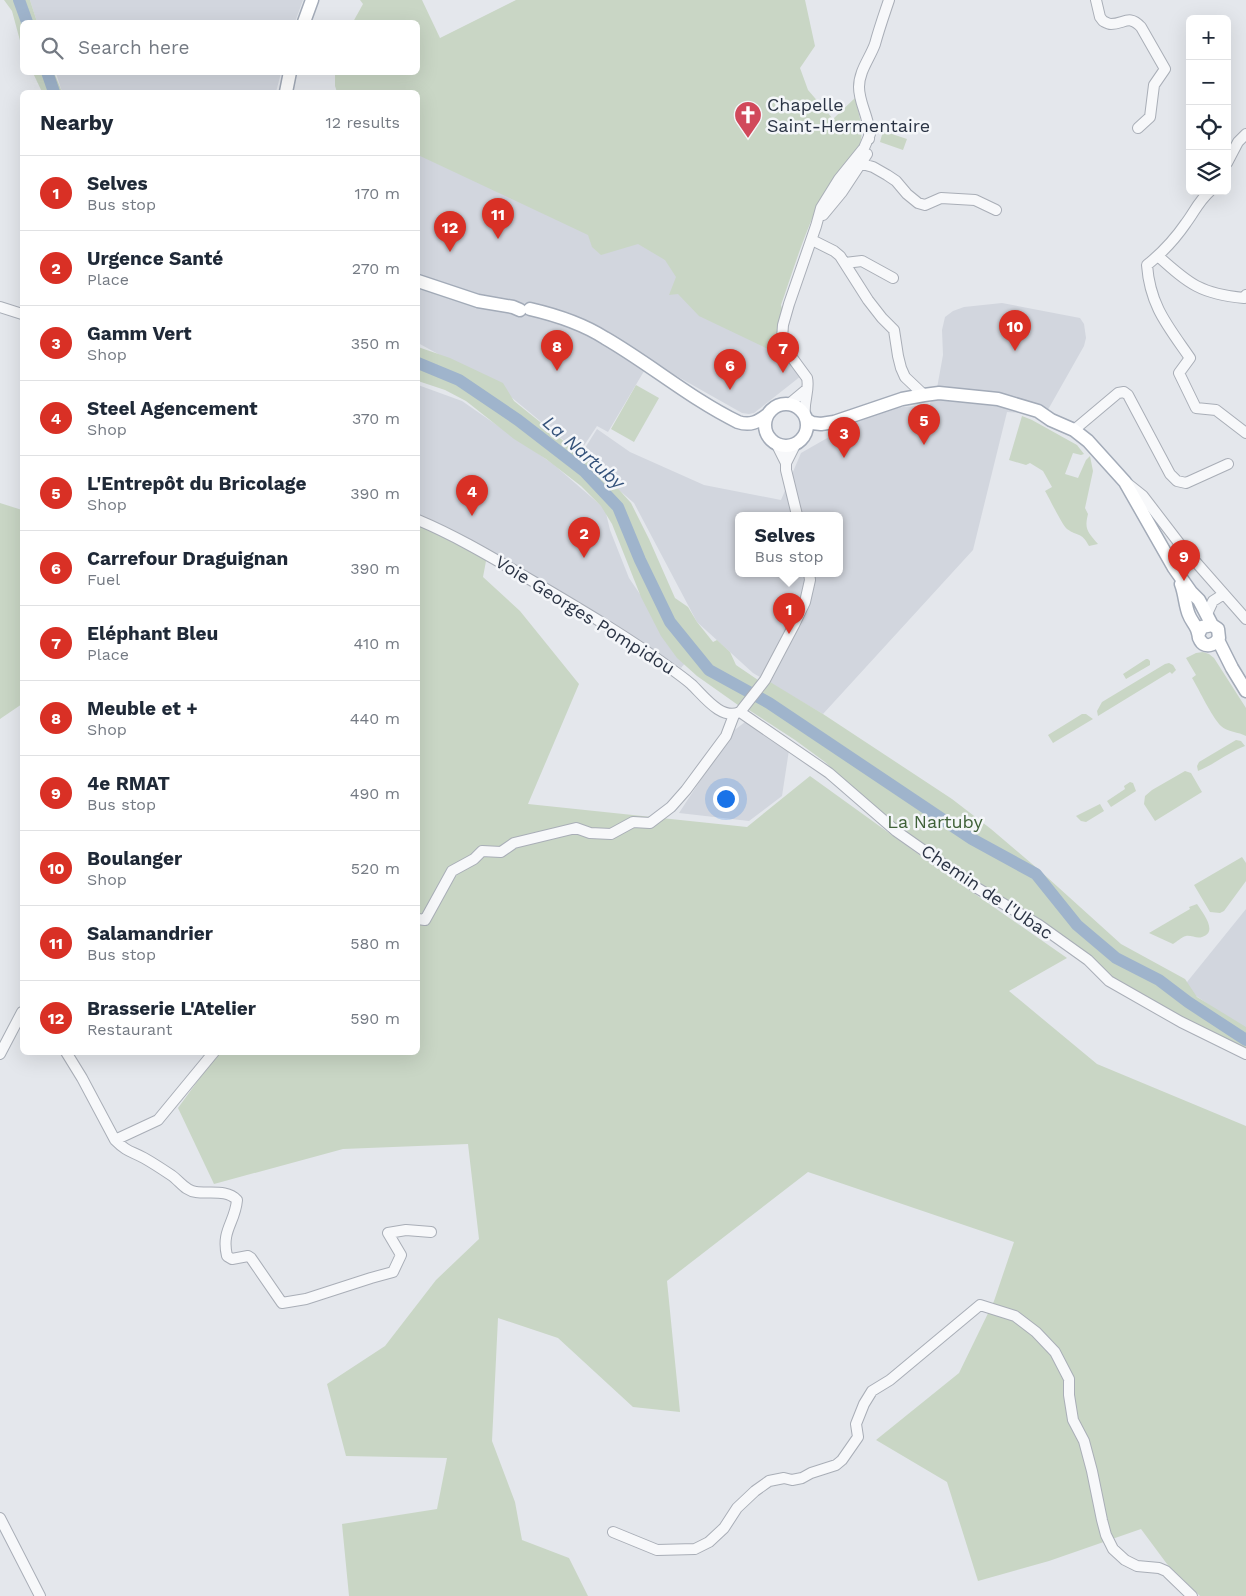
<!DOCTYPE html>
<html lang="en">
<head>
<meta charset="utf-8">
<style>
	body { margin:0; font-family:"Work Sans",sans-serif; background:#f6f6f7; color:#1f2937 }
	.controls { position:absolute; right:15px; top:15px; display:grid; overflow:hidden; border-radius:8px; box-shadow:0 5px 20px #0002 }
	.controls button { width:45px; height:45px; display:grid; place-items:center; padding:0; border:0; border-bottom:1px solid #e0e1e3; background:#fff; color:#1f2937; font:25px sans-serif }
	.you { position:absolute; left:725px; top:798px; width:18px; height:18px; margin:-12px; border:4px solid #fff; border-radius:50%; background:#1a73e8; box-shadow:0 0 0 8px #1a73e833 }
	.badge { display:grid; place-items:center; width:32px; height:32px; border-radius:50%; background:#d93025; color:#fff; font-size:16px; font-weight:700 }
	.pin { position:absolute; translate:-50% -41px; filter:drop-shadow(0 1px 2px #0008) }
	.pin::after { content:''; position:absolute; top:26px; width:18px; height:15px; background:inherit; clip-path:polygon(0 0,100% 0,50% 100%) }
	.popup { position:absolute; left:735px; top:512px; width:108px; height:65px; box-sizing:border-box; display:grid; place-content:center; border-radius:8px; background:#fff; filter:drop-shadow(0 1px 4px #0005); font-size:16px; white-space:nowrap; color:#747a83 }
	.popup b { font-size:19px; color:#1f2937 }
	.popup::after { content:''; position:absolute; left:50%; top:100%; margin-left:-10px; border:10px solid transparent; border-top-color:#fff }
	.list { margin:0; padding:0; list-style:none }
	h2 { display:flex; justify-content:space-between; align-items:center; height:65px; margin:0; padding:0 20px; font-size:21px }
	h2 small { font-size:16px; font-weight:400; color:#747a83 }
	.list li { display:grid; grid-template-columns:32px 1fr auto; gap:15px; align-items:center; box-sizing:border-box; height:75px; padding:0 20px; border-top:1px solid #e0e1e3 }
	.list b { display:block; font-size:19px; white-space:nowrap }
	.list p { margin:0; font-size:16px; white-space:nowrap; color:#747a83 }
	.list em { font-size:16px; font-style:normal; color:#747a83 }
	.icon { flex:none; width:28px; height:28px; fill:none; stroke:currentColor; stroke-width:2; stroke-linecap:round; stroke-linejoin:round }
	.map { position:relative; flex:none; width:1246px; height:1596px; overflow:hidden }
	.search { position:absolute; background:#fff; box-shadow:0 5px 20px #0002; left:20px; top:20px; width:400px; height:55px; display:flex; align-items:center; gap:12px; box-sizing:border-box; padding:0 18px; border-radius:8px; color:#747a83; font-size:19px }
	.panel { position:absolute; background:#fff; box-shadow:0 5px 20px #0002; left:20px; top:90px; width:400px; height:965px; border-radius:8px }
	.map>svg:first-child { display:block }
	.built { fill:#d2d6de; fill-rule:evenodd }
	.green { fill:#c9d6c5 }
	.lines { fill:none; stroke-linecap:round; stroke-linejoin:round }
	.river { stroke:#9fb4cc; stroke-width:12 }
	.minor-casing { stroke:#a9aeb7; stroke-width:12 }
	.major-casing { stroke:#a3abb8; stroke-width:15 }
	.minor { stroke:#f7f8fa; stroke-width:10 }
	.major { stroke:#fff; stroke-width:12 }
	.labels { text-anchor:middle; stroke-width:5; stroke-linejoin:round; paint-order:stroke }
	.poi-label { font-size:18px; fill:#2b3445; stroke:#f4f6f9; text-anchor:start }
	.street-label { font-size:18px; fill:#2b3445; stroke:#f4f6f9 }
	.park-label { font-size:18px; fill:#3f6138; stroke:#f4f6f9 }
	.water-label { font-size:19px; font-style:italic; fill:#34527a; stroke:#f4f6f9 }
</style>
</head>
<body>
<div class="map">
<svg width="1246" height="1596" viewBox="0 0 1246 1596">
	<rect width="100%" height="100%" fill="#e4e7ec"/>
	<!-- built -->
	<path class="built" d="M30 0H303L295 22H37Z
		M56 73H281L276 92H62Z
		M418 150 639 241 683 271 684 297 775 349 801 376 754 413 749 414 742 413 650 361 608 432 597 426 579 453 500 388 418 343Z
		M1002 303 1080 318 1084 324 1086 338 1084 346 1045 415 1007 412 973 550 823 714 753 673 697 622 634 503 580 456 597 429 630 452 704 485 781 500 801 453 850 425 890 408 930 405 932 391 937 388 943 355 942 330 945 317 953 311 964 307ZM739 515H839V573H739Z
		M418 385 462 401 553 464 605 509 610 530 629 578 686 662 681 668 550 585 447 527 418 515Z
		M745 722 789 750 782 796 749 821 679 813 732 732Z
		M1246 909V1030L1183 987Z"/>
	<!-- green -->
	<path class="green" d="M4 0H30L37 22H22V48L12 11Z
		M360 0H422L440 38 516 0H805L815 46 800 68 808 90 833 119 855 98C859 115 865 131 859 147 853 164 835 175 826 190 807 224 794 268 781 305L782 309 779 329V345L775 349H768L699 316 678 294 669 295 676 277 665 260 638 244 601 255 592 247 588 235 418 155V92H337L335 86V73L418 72V22H353L363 4Z
		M33 73H56L57 74 55 75 62 92H42Z
		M883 131 907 139 903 150 880 142Z
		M418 347 450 358 503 383 514 401 586 459 614 484 631 503 649 539 675 598 688 607 697 622 713 642 717 640 730 652 736 665 758 680 770 682 823 714 952 799 991 829 1038 869 1121 944 1185 979 1197 997 1246 1027V1052L1112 979 896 831 825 762 795 740 749 710 738 705 697 676 677 658 661 636 641 597 612 524 601 506 581 486 546 459 514 439 466 401 445 390 418 381Z
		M636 385 659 398 634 442 611 429Z
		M1022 416 1032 420 1077 445 1084 454 1081 455 1073 453 1065 474 1078 478 1086 460 1090 456 1093 471 1085 508 1088 514C1084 530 1088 532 1098 544L1089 546C1081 531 1078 537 1067 529 1062 525 1050 499 1045 491L1052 487 1043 471 1030 463 1026 465 1009 460Z
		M0 503 22 510V704L0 719Z
		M418 524 474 551 486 561 483 577 520 611 579 684 528 804 747 827 810 776 939 869 1067 958 1009 991 1097 1064 1246 1126V1596H1200L1167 1564 1141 1529 1049 1561 978 1581 947 1482 876 1440 959 1373 994 1301 1014 1242 808 1172 667 1281 680 1412 633 1407 558 1338 498 1318 492 1441 515 1502 522 1540 569 1558 588 1596H349L342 1524 437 1509 447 1458 346 1456 327 1384 385 1346 436 1280 479 1239 468 1144 343 1149 214 1184 178 1108 218 1053 418 1052Z
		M1203 652 1209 654 1214 658 1246 708V736C1239 732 1227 732 1221 726 1211 716 1200 691 1192 678L1196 675 1186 658 1196 653Z
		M1146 659H1148L1150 661V665L1126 679 1123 674Z
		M1169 663 1173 665 1176 670 1172 674 1170 672 1098 716 1097 711 1102 702 1165 664Z
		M1082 714H1086L1093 719 1053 743 1048 735Z
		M1236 740 1241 741 1245 746C1229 752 1215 764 1198 771L1197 766 1199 762Z
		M1185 771 1191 773 1202 792 1155 821 1144 804 1145 796 1152 790Z
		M1130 782 1133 783 1136 791 1111 807 1107 801 1125 789 1124 786Z
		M1100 804 1104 811 1086 822 1081 821 1076 816Z
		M1242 857 1246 863V881L1224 911 1220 913 1210 912 1194 885Z
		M1197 904C1202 912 1219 932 1202 937 1197 939 1191 935 1186 936 1181 937 1177 942 1173 944L1149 933 1190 909 1189 907Z"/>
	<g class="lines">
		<!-- river -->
		<path class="river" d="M19 0 27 22
			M47 72 54 92
			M418 363 459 380 518 420 584 471 618 507 640 560 670 622 709 670 769 703 972 839 1036 874 1077 925 1116 958 1159 980 1188 1002 1246 1040"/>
		<defs>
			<path id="minor" d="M1096 0 1100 17 1103 21C1105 22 1108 24 1111 24 1124 24 1129 14 1141 27L1165 69 1154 85 1150 117 1138 128
				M869 139C871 119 859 105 859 87 859 71 870 58 875 44 879 29 884 15 889 0
				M855 162 873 167 887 175 896 181 907 194 918 203 925 205 941 198 975 200 996 210
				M1227 163 1238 142 1246 134
				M1210 191C1198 202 1195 211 1186 223 1175 239 1162 253 1147 265 1150 306 1168 326 1190 358L1179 373 1196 408 1216 410 1246 433
				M823 215 842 192 867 154
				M812 240 834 251 840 256 868 300 882 318 894 330 898 356 901 368 905 377 924 395
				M1158 256C1189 284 1201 294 1244 298L1246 295
				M845 263 862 261 893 278
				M0 307 22 314
				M789 404 807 389
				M805 415C803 402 810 390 807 378L785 348 782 339 783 325 789 304 816 226 821 208 839 179 864 148 870 134
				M1074 430 1118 393 1124 392 1128 395 1170 474 1177 481 1186 483 1228 464
				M776 443 786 463
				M796 443 786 463V470L797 515
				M1128 484 1143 496 1179 543 1246 619
				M418 520C461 538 501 563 541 586 585 612 629 638 670 668 677 673 684 678 691 684 703 695 721 721 740 712L765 680 794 625 805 602 810 580 809 573
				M1207 614 1213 601 1224 594
				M740 712 829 773 896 831 977 888 1039 925 1088 960 1109 981 1181 1022 1246 1054
				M418 919 425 920 452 871 474 859 482 851 501 852 514 843 576 828 590 833 611 834 633 822 650 823 671 807 686 790 726 736 734 715
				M66 1052 82 1078 115 1140 158 1120 214 1052
				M0 1054 22 1012
				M115 1140C127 1152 131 1151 144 1158 153 1163 162 1169 171 1175 180 1181 185 1191 196 1192 209 1194 227 1189 237 1200 235 1223 221 1230 227 1256L232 1259 248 1256 251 1258 282 1303 306 1299 371 1278 393 1272 401 1255 388 1233 406 1230 431 1232
				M0 1518 40 1596
				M613 1532 657 1550 695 1549 709 1542 724 1528 737 1508 755 1491 769 1481 784 1478 792 1480 802 1478 811 1473 836 1465 842 1460 858 1437 856 1424 864 1404 872 1391 890 1380 980 1305 1015 1316 1036 1332 1055 1352 1069 1379V1395L1073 1420 1084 1441 1092 1471 1102 1520 1106 1535 1113 1549 1125 1560 1137 1566 1159 1568 1166 1571 1192 1596"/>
			<path id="major" d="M304 22 312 0
				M286 92 290 72
				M418 281 478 301 513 307 520 310
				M530 309C556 315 583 324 605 338 650 364 691 399 738 422 750 426 758 422 767 415
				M765 425a21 21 0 1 1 42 0a21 21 0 1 1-42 0Z
				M807 420 812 423 821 424 834 422 902 399 924 395 939 393 998 399 1038 411 1051 420 1074 430 1088 441 1125 482 1174 568 1191 592 1199 600 1212 625
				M1181 584C1185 594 1185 606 1189 615 1191 621 1197 626 1198 633 1200 639 1197 635 1200 640 1205 649 1215 645 1219 638L1218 629 1212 625 1202 627 1199 633
				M1218 640 1232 668 1246 691"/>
		</defs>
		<!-- minor casing -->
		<use href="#minor" class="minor-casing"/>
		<!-- major casing -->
		<use href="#major" class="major-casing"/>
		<!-- minor -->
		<use href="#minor" class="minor"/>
		<!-- major -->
		<use href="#major" class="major"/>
	</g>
	<!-- icons -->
	<defs>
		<symbol id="church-pin" viewBox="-11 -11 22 30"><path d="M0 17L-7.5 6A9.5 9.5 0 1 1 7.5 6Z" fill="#d1495b" stroke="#f4f6f9"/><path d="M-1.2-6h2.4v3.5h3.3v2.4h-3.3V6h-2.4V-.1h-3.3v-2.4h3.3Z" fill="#fff"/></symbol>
	</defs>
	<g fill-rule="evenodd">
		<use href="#church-pin" x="732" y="99" width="32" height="43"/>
	</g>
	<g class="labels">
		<!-- poi labels -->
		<g class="poi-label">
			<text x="767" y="111">Chapelle<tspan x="767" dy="21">Saint-Hermentaire</tspan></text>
		</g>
		<!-- street labels -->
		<g class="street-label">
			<text transform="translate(585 615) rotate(32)" y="6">Voie Georges Pompidou</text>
			<text transform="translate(987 892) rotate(34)" y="6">Chemin de l'Ubac</text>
		</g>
		<!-- park labels -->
		<g class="park-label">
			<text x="935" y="828">La Nartuby</text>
		</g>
		<!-- water labels -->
		<g class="water-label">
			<text transform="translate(584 452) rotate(41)" y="7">La Nartuby</text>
		</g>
	</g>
</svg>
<div class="controls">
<button>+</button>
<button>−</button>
<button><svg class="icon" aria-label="locate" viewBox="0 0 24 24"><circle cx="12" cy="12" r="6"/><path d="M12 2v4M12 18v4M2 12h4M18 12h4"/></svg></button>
<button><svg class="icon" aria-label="layers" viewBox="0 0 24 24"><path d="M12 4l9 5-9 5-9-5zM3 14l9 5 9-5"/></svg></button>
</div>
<div class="you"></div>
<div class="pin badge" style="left:789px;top:634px">1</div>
<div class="popup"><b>Selves</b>Bus stop</div>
<div class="pin badge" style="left:584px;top:558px">2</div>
<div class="pin badge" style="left:844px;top:458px">3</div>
<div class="pin badge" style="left:472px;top:516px">4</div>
<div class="pin badge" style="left:924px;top:445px">5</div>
<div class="pin badge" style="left:730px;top:390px">6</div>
<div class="pin badge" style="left:783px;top:373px">7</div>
<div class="pin badge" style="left:557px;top:371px">8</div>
<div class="pin badge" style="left:1184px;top:581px">9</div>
<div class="pin badge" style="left:1015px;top:351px">10</div>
<div class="pin badge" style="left:498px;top:239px">11</div>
<div class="pin badge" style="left:450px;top:252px">12</div>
<div class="search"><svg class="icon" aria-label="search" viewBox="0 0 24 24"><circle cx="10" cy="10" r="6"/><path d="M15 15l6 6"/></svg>Search here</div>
<section class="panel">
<h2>Nearby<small>12 results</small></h2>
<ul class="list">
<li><span class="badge">1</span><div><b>Selves</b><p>Bus stop</p></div><em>170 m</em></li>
<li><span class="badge">2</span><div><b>Urgence Santé</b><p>Place</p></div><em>270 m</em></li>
<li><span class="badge">3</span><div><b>Gamm Vert</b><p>Shop</p></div><em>350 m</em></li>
<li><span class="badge">4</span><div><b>Steel Agencement</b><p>Shop</p></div><em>370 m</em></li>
<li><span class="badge">5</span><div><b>L'Entrepôt du Bricolage</b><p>Shop</p></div><em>390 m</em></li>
<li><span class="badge">6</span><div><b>Carrefour Draguignan</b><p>Fuel</p></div><em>390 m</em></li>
<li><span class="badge">7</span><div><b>Eléphant Bleu</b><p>Place</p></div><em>410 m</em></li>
<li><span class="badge">8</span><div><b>Meuble et +</b><p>Shop</p></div><em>440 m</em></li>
<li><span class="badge">9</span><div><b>4e RMAT</b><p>Bus stop</p></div><em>490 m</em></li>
<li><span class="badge">10</span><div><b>Boulanger</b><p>Shop</p></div><em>520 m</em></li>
<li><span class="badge">11</span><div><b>Salamandrier</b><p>Bus stop</p></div><em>580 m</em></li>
<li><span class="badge">12</span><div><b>Brasserie L'Atelier</b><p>Restaurant</p></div><em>590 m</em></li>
</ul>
</section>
</div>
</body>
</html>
